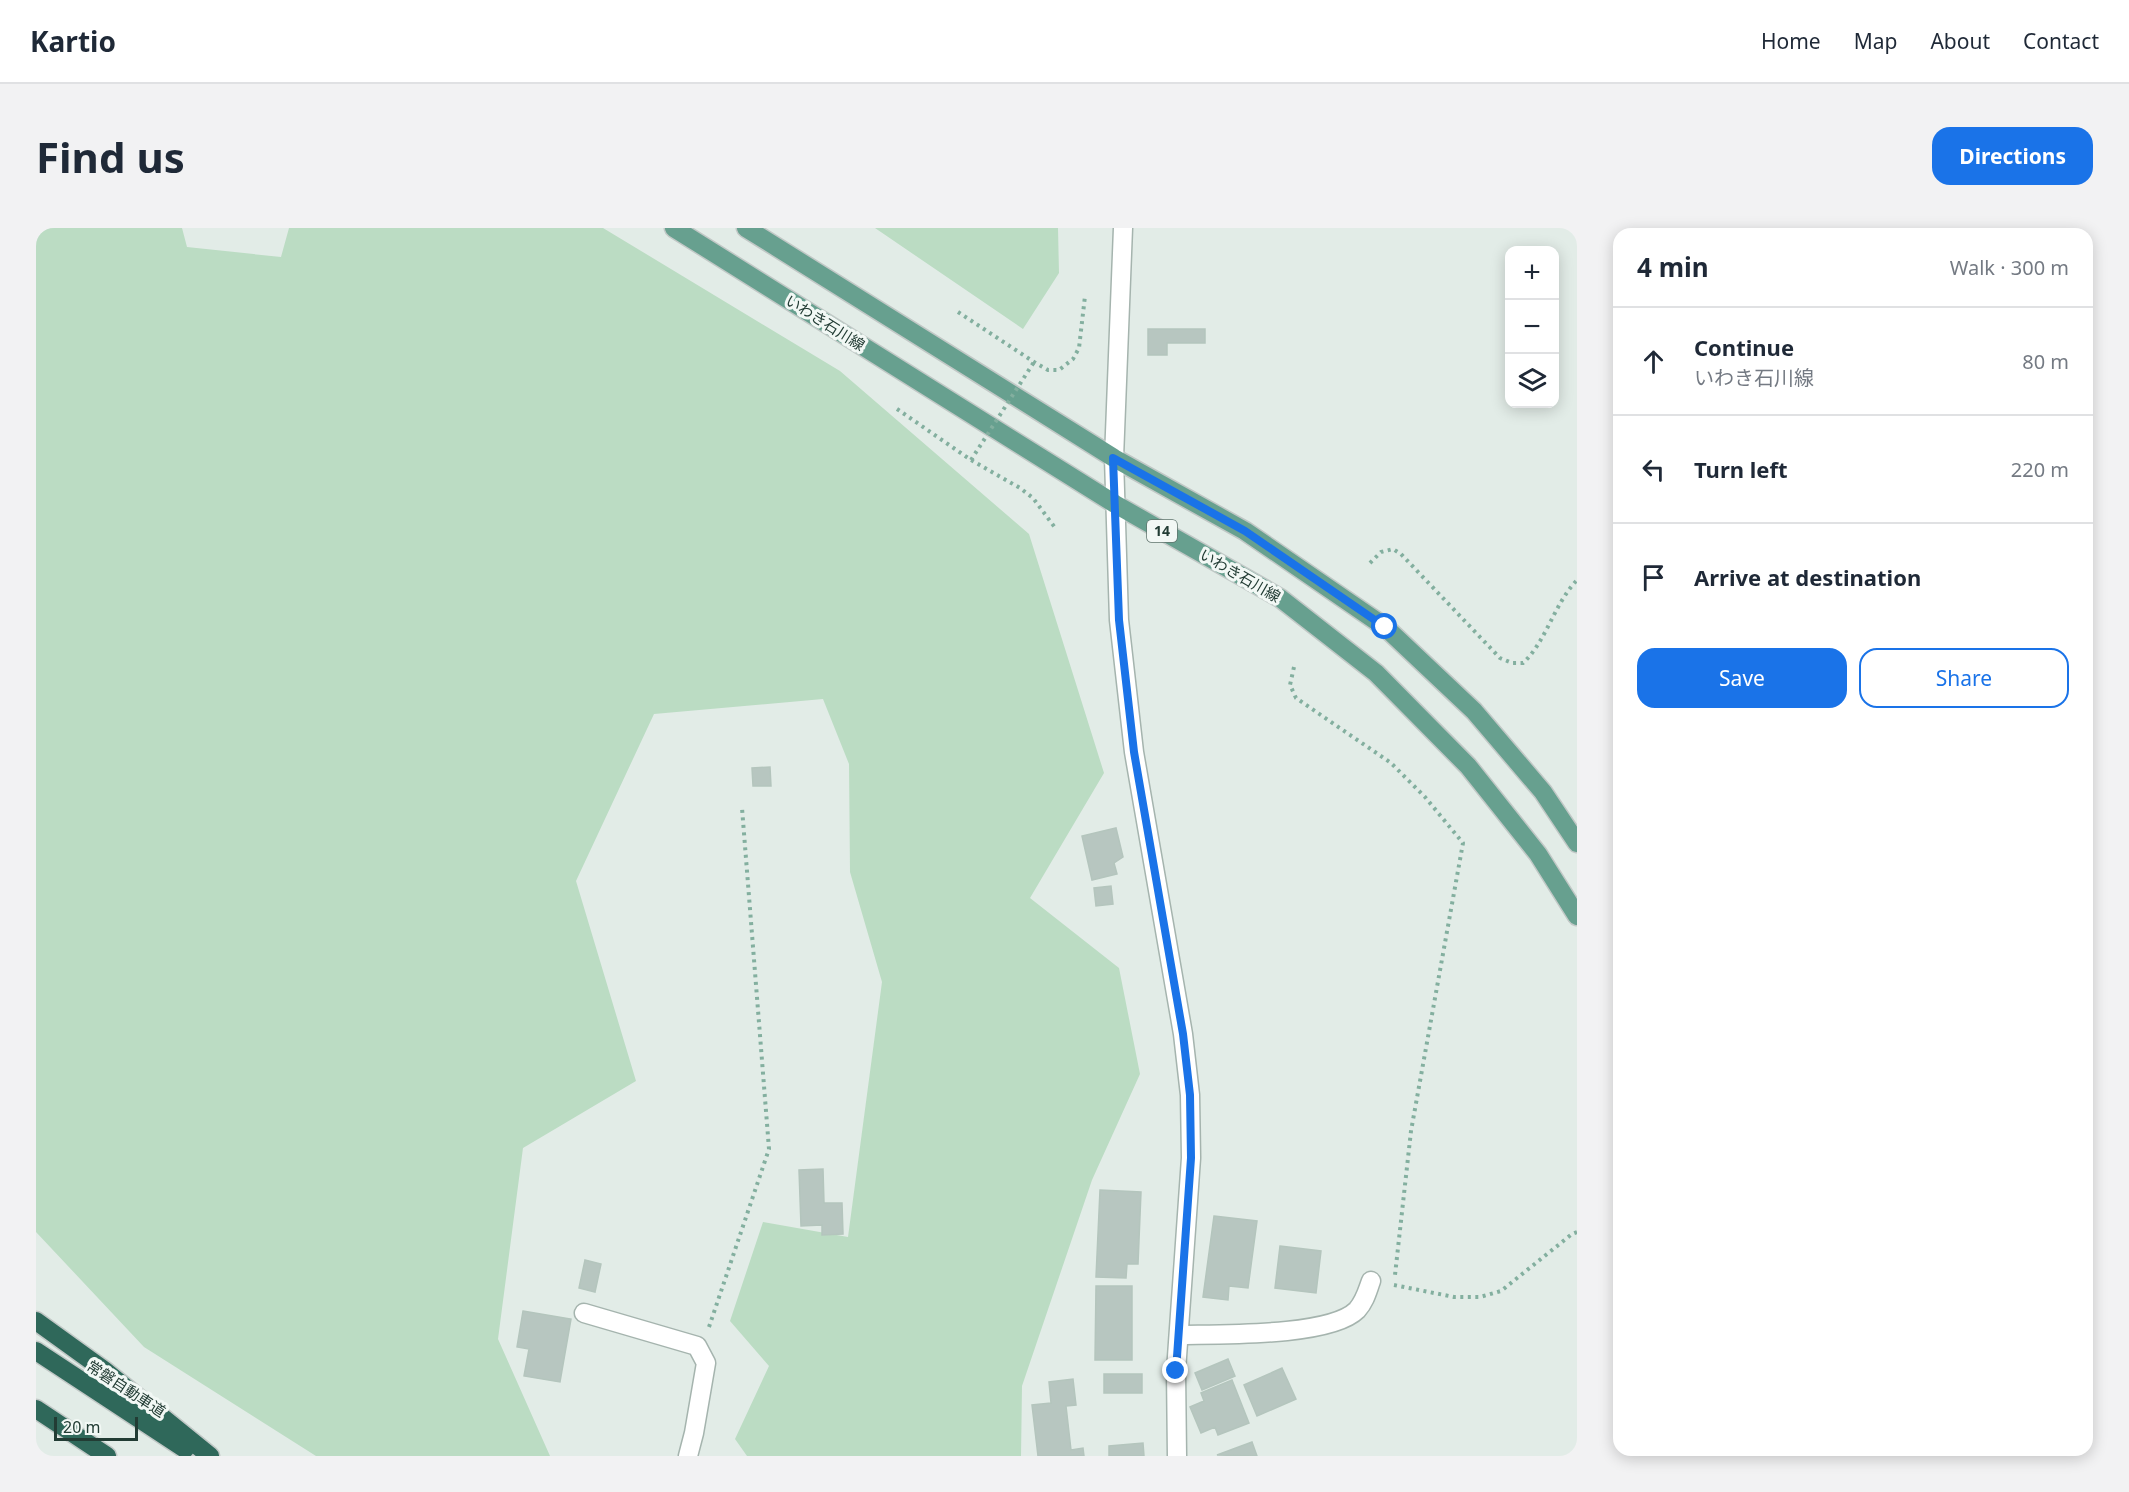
<!DOCTYPE html>
<html lang="en">
<head>
<meta charset="utf-8">
<style>
	body { margin:0; font-family:"Noto Sans","Noto Sans JP",sans-serif; background:#f2f2f3; color:#1f2937 }
	.controls { position:absolute; right:18px; top:18px; display:grid; overflow:hidden; border-radius:12px; box-shadow:0 3px 15px #0003 }
	.controls button { width:54px; height:54px; display:grid; place-items:center; padding:0; border:0; border-bottom:2px solid #e0e1e3; background:#fff; color:#1f2937; font:30px sans-serif }
	.scale { position:absolute; left:18px; bottom:15px; width:84px; box-sizing:border-box; padding-left:6px; border:3px solid #223c34; border-top:0; font-size:16px; line-height:21px; white-space:nowrap; color:#223c34; -webkit-text-stroke:4px #f2f8f5; paint-order:stroke }
	.stop { position:absolute; width:18px; height:18px; margin:-14px; border:4px solid #1a73e8; border-radius:50%; background:#fff }
	.stop.end { background:#1a73e8; border-color:#fff; box-shadow:0 2px 6px #0008 }
	.list { margin:0; padding:0; list-style:none }
	h2 { display:flex; justify-content:space-between; align-items:center; height:78px; margin:0; padding:0 24px; font-size:26px }
	h2 small { font-size:20px; font-weight:400; color:#747a83 }
	.list li { display:grid; grid-template-columns:39px 1fr auto; gap:18px; align-items:center; box-sizing:border-box; height:108px; padding:0 24px; border-top:2px solid #e0e1e3 }
	.list b { display:block; font-size:22px; white-space:nowrap }
	.list p { margin:0; font-size:20px; white-space:nowrap; color:#747a83 }
	.list em { font-size:20px; font-style:normal; color:#747a83 }
	.actions { display:flex; gap:12px; padding:18px 24px }
	.actions a { flex:1; padding:14px 0; border:2px solid #1a73e8; border-radius:18px; text-align:center; font-size:21px; color:#1a73e8 }
	.actions .main { background:#1a73e8; color:#fff }
	.icon { flex:none; width:33px; height:33px; fill:none; stroke:currentColor; stroke-width:2; stroke-linecap:round; stroke-linejoin:round }
	.map { position:relative; flex:none; width:1541px; height:1228px; overflow:hidden; border-radius:18px }
	header { display:flex; align-items:center; gap:36px; box-sizing:border-box; height:84px; padding:0 30px; background:#fff; border-bottom:2px solid #e0e1e3 }
	header strong { font-size:28px }
	nav { display:flex; gap:33px; margin-inline-start:auto; font-size:21px }
	.intro { display:flex; align-items:center; justify-content:space-between; box-sizing:border-box; height:144px; padding:0 36px }
	h1 { margin:0; font-size:42px }
	.button { padding:15px 27px; border-radius:18px; background:#1a73e8; color:#fff; font-size:21px; font-weight:700 }
	main { display:flex; gap:36px; padding:0 36px }
	aside { flex:1; background:#fff; border-radius:18px; box-shadow:0 3px 15px #0003 }
	.map>svg:first-child { display:block }
	.green { fill:#bbdcc3 }
	.building { fill:#b7c6c0; stroke:#b4c5bd; stroke-width:1.5 }
	.lines { fill:none; stroke-linecap:round; stroke-linejoin:round }
	.minor-casing { stroke:#a5b4ae; stroke-width:21 }
	.major-casing { stroke:#c1c8c6; stroke-width:21 }
	.highway-casing { stroke:#c1c8c6; stroke-width:21 }
	.path { stroke:#83af9f; stroke-width:4; stroke-dasharray:3 4.5; stroke-linecap:butt }
	.minor { stroke:#fff; stroke-width:18 }
	.major { stroke:#67a08f; stroke-width:18 }
	.highway { stroke:#2f685a; stroke-width:18 }
	.path-bridge { stroke:#83af9f; stroke-width:4; stroke-dasharray:3 4.5; stroke-linecap:butt }
	.route { stroke:#1a73e8; stroke-width:8 }
	.labels { text-anchor:middle; stroke-width:6; stroke-linejoin:round; paint-order:stroke }
	.shield { fill:#f2f8f5; stroke:#60746e; stroke-width:1.5 }
	.shield-label { font-size:14px; font-weight:bold; fill:#223c34 }
	.street-label { font-size:15px; fill:#223c34; stroke:#f2f8f5 }
</style>
</head>
<body>
<header>
<strong>Kartio</strong>
<nav><a>Home</a><a>Map</a><a>About</a><a>Contact</a></nav>
</header>
<div class="intro"><h1>Find us</h1><a class="button">Directions</a></div>
<main>
<div class="map">
<svg width="1541" height="1228" viewBox="0 0 1541 1228">
	<rect width="100%" height="100%" fill="#e2ece7"/>
	<!-- green -->
	<path class="green" d="M0 0H146L151 19 245 29 253 0H567L804 143 993 306 1068 545 994 670 1083 740 1104 846 1056 952 986 1158 985 1228H711L699 1211 733 1138 694 1093 727 994 812 1009 846 754 814 644 813 536 787 471 618 486 540 653 600 853 487 920 462 1111 514 1228H280L108 1119 0 1004Z
		M839 0H1022L1023 45 987 101Z"/>
	<!-- building -->
	<path class="building" d="M1112 101H1169V115H1131V127H1112Z
		M734 539 735 558H717L716 540Z
		M1080 600 1087 629 1078 635 1081 646 1056 652 1046 608Z
		M1075 658 1077 676 1060 678 1058 660Z
		M787 941 788 975H806L807 1006 786 1007V997L765 998 763 942Z
		M1064 962 1105 964 1102 1036H1091L1090 1050 1060 1049Z
		M1178 988 1221 993 1212 1060 1193 1058 1192 1072 1167 1069Z
		M1244 1018 1285 1023 1280 1065 1239 1060Z
		M549 1032 565 1036 559 1064 543 1060Z
		M1060 1058H1096V1132H1059Z
		M487 1083 535 1091 524 1154 488 1148 493 1121 481 1119Z
		M1192 1131 1199 1148 1166 1162 1159 1145Z
		M1246 1140 1260 1171 1221 1188 1208 1157Z
		M1068 1146H1106V1165H1068Z
		M1037 1151 1040 1177 1030 1178 1035 1222 1047 1220 1048 1228H1002L996 1177 1015 1175 1013 1154Z
		M1196 1152 1213 1195 1182 1207 1179 1199 1165 1205 1154 1179 1168 1173 1165 1165Z
		M1216 1214 1221 1228 1181 1227Z
		M1107 1215 1108 1228H1073V1218Z"/>
	<g class="lines">
		<defs>
			<path id="minor" d="M1087 0 1078 230 1083 392 1098 524 1147 806 1154 867 1155 930 1140 1143 1141 1228
				M548 1085 661 1118 670 1135 658 1205 652 1228
				M1143 1107C1182 1106 1294 1109 1321 1082 1329 1073 1331 1064 1335 1053"/>
			<path id="major" d="M638 0 1079 276 1244 370 1340 445 1432 538 1502 626 1541 688
				M710 0 1078 230 1209 303 1349 399 1438 483 1507 564 1541 615"/>
			<path id="highway" d="M0 1093 68 1142 174 1228
				M0 1123 149 1221
				M0 1181 71 1228"/>
		</defs>
		<!-- minor casing -->
		<use href="#minor" class="minor-casing"/>
		<!-- major casing -->
		<use href="#major" class="major-casing"/>
		<!-- highway casing -->
		<use href="#highway" class="highway-casing"/>
		<!-- path -->
		<path class="path" d="M922 84 998 134 1012 142H1023L1037 131 1043 120 1049 68
			M861 181 935 232 984 260 997 270 1020 301
			M1334 335 1345 324 1357 321 1365 326 1464 430 1476 435H1487C1510 414 1518 376 1541 352
			M1258 439 1254 457 1260 470 1355 535 1389 569 1427 615 1375 903 1359 1047
			M1358 1057 1418 1069H1444L1465 1063 1536 1006 1541 1004
			M673 1099 733 921 706 580"/>
		<!-- minor -->
		<use href="#minor" class="minor"/>
		<!-- major -->
		<use href="#major" class="major"/>
		<!-- highway -->
		<use href="#highway" class="highway"/>
		<!-- path-bridge -->
		<path class="path-bridge" d="M935 232 998 134"/>
	</g>
	<g class="lines">
		<!-- route -->
		<path class="route" d="M1140 1143 1155 930 1154 867 1147 806 1098 524 1083 392 1077 230 1209 303 1349 399"/>
	</g>
	<g class="labels">
		<!-- shield labels -->
		<rect class="shield" x="1111" y="292" width="30" height="22" rx="4.5"/>
		<g class="shield-label">
			<text x="1126" y="308">14</text>
		</g>
		<!-- street labels -->
		<g class="street-label">
			<text transform="translate(789 95) rotate(32)" y="5">いわき石川線</text>
			<text transform="translate(1204 348) rotate(30)" y="5">いわき石川線</text>
			<text transform="translate(90 1161) rotate(33)" y="5">常磐自動車道</text>
		</g>
	</g>
</svg>
<div class="controls">
<button>+</button>
<button>−</button>
<button><svg class="icon" aria-label="layers" viewBox="0 0 24 24"><path d="M12 4l9 5-9 5-9-5zM3 14l9 5 9-5"/></svg></button>
</div>
<div class="scale">20 m</div>
<div class="stop" style="left:1349px;top:399px"></div>
<div class="stop end" style="left:1140px;top:1143px"></div>
</div>
<aside>
<h2>4 min<small>Walk · 300 m</small></h2>
<ul class="list">
<li><svg class="icon" aria-label="ahead" viewBox="0 0 24 24"><path d="M12 20V5M6 11l6-6 6 6"/></svg><div><b>Continue</b><p>いわき石川線</p></div><em>80 m</em></li>
<li><svg class="icon" aria-label="left" viewBox="0 0 24 24"><path d="M17 20v-9H6M10 6l-5 5 5 5"/></svg><div><b>Turn left</b></div><em>220 m</em></li>
<li><svg class="icon" aria-label="arrive" viewBox="0 0 24 24"><path d="M6 21V4h12l-3 4 3 4H6"/></svg><div><b>Arrive at destination</b></div></li>
</ul>
<div class="actions"><a class="main">Save</a><a>Share</a></div>
</aside>
</main>
</body>
</html>
